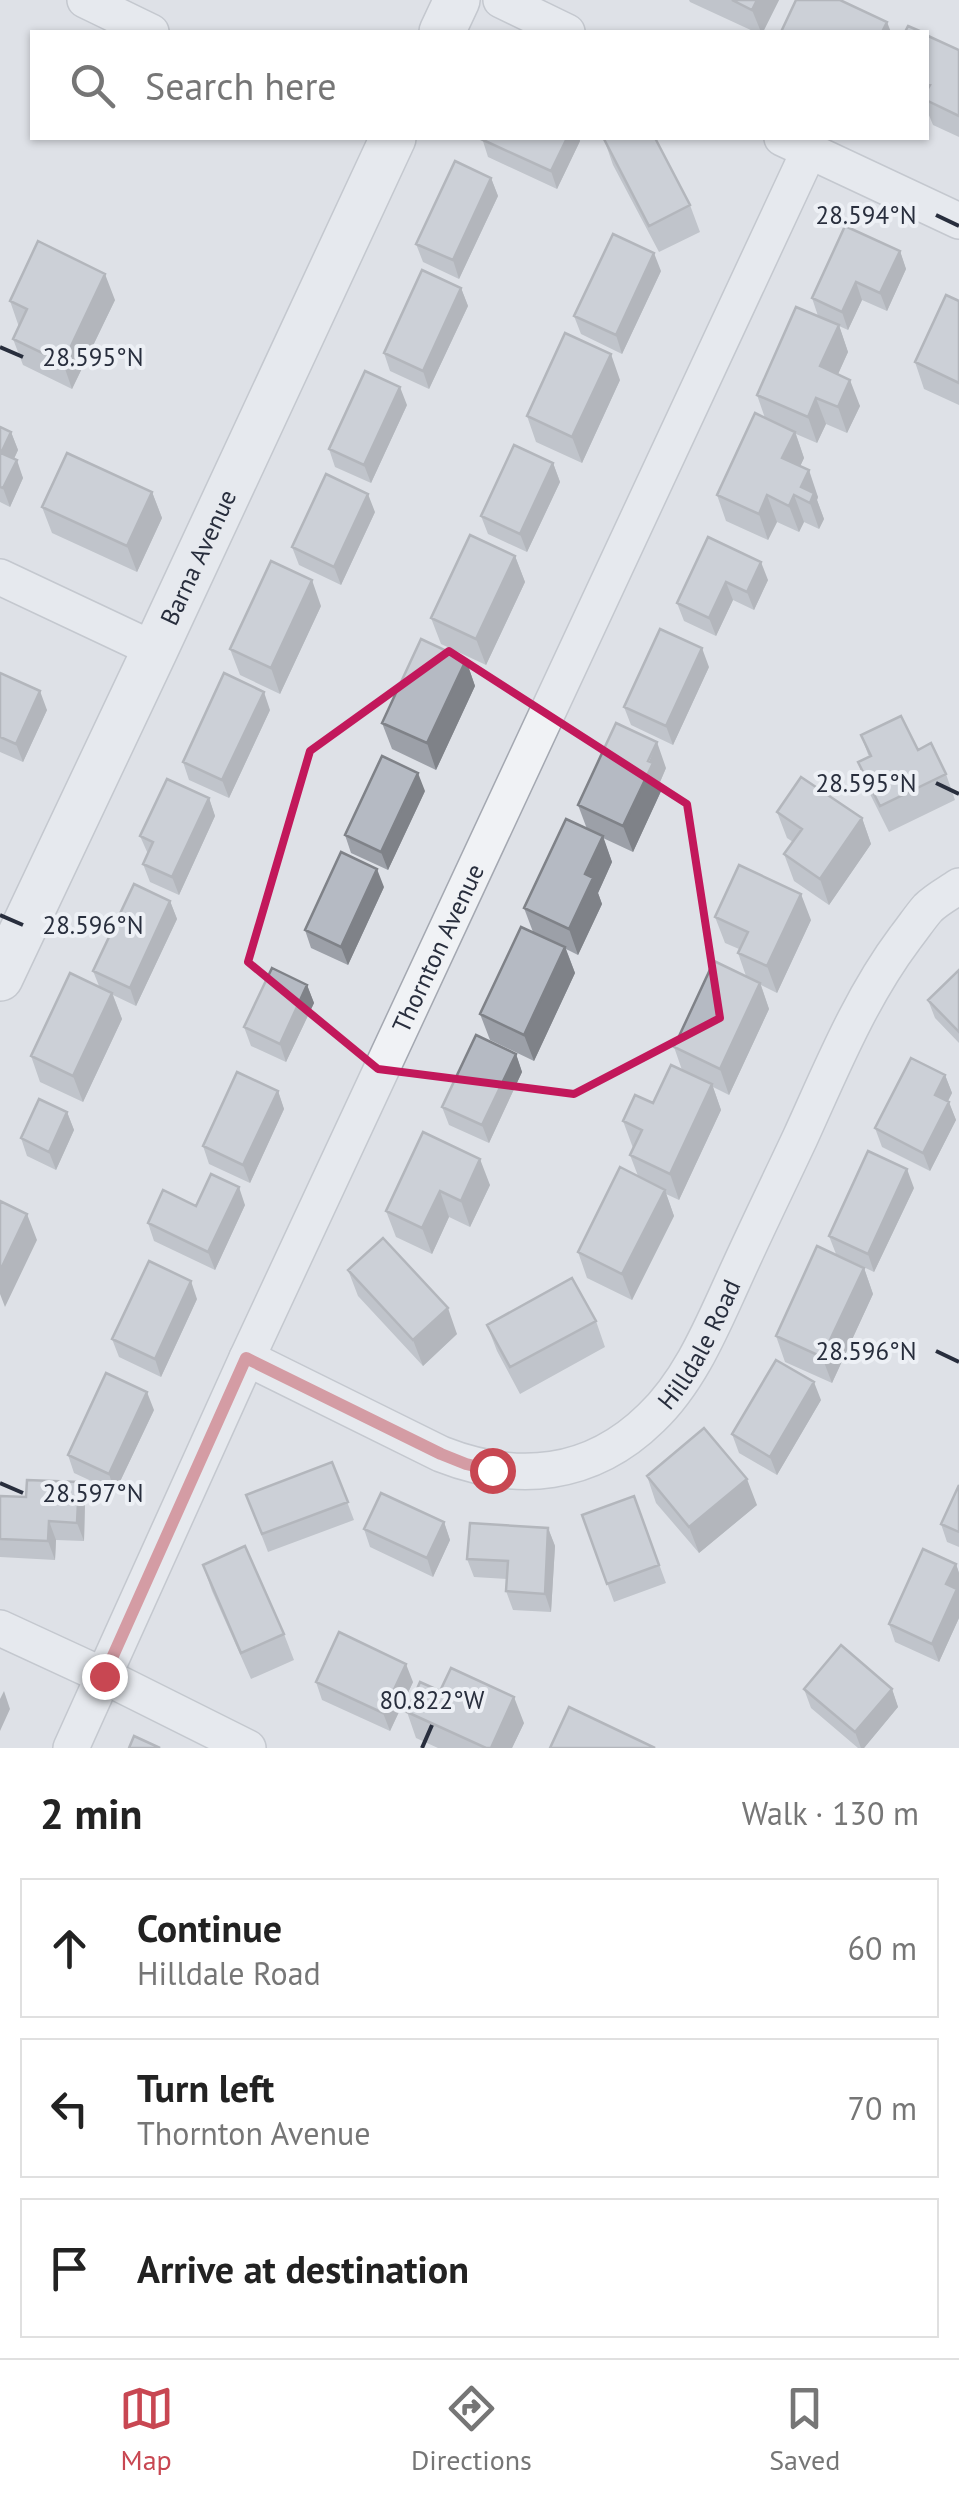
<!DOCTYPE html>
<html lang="en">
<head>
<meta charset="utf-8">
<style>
	body { margin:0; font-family:"PT Sans",sans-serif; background:#f6f6f6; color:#222 }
	.stop { position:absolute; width:30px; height:30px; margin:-22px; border:8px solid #c84752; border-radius:50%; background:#fff }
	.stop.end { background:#c84752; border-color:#fff; box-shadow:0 2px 10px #0008 }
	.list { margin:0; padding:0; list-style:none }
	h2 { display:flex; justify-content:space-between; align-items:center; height:130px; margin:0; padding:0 40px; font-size:42px }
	h2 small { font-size:32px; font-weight:400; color:#767676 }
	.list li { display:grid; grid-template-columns:65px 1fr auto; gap:30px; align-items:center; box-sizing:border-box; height:140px; margin:0 20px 20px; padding:0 20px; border:2px solid #e0e0e0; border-radius:0px }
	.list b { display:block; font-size:38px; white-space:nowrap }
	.list p { margin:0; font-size:32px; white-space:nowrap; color:#767676 }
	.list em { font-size:32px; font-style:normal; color:#767676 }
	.icon { flex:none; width:55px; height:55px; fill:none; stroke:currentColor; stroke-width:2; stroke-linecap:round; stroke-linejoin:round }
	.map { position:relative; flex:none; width:959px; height:1748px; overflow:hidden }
	.search { position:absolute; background:#fff; box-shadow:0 2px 8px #0004; left:30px; right:30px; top:30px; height:110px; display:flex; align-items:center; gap:25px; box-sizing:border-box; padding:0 35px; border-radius:0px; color:#767676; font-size:38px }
	.sheet { height:610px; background:#fff }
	nav { display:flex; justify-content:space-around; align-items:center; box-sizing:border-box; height:140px; border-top:2px solid #e0e0e0; background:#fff; font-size:28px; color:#767676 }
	nav a { display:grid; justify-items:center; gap:5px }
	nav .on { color:#c84752 }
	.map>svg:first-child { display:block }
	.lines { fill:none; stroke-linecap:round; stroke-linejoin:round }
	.minor-casing { stroke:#a4a8b1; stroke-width:38 }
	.tertiary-casing { stroke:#a4a8b1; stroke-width:48 }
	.minor { stroke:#f0f2f5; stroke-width:35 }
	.tertiary { stroke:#f0f2f5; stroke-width:45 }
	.wall { fill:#9ca0a8 }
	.shaded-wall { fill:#7f8288 }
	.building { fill:#b5bac3; stroke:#7f8288; stroke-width:2.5 }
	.route { stroke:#c84752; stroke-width:12 }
	.marked { fill:none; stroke:#c2185b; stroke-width:8; stroke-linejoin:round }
	.ticks { fill:none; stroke:#282e3d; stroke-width:4 }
	.labels { text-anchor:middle; stroke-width:8; stroke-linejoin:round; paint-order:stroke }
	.street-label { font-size:25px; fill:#282e3d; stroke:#edf0f5 }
	.ticks-label { font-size:25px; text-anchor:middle; fill:#282e3d; stroke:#edf0f5; stroke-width:8; stroke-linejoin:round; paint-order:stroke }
</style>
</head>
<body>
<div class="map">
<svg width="959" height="1748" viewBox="0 0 959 1748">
	<rect width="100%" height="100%" fill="#dee1e7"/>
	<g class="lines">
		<defs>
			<g id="minor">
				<path d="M85 0 151 32"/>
				<path d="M501 0 567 32"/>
				<path d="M782 138 959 221"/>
				<path d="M0 577 155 650"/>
				<path id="s1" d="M247 1358 441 1454C517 1484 591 1477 651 1418 689 1382 711 1329 732 1283 754 1234 777 1187 800 1138 831 1070 860 998 905 938 913 928 920 917 928 908 937 899 949 893 959 886"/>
				<path d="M0 1628 104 1676 248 1748"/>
				<path id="s2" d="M71 1748 247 1358 809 151"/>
			</g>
			<g id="tertiary">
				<path d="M442 32 457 0"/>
				<path id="s3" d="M0 978 155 650 393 138"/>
			</g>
		</defs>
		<!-- minor casing -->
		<use href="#minor" class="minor-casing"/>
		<!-- tertiary casing -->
		<use href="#tertiary" class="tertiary-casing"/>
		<!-- minor -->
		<use href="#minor" class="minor"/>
		<!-- tertiary -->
		<use href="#tertiary" class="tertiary"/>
	</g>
	<!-- wall -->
	<path class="wall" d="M689 0H779L763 32H755L690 2Z
		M926 35 959 50V137L933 125 926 108Z
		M482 138H579L580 141 557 189 488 157Z
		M604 139 690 205 700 232 659 252 613 165Z
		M491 178 498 196 459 279 423 262 416 244Z
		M900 251 906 269 887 311 862 300 848 330 839 326 848 352 838 374 860 406 847 433 826 424 817 443 796 434 804 458 800 466 818 497 817 500 824 519 819 529 804 522 799 532 777 522 768 540 726 521 717 495 765 418 757 395 818 316 812 298Z
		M661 271 622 354 581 334 574 316Z
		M461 288 468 306 429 389 390 371 384 353Z
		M115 300 72 389 23 365 13 339 19 327 10 301Z
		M959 301V405L924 389 915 362Z
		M620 380 582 463 536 442 527 416Z
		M407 405 371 483 335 467 329 449Z
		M0 427 11 432 18 450 14 459 23 478 10 507 0 502Z
		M553 463 560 482 527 552 488 534 481 516Z
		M152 492 162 518 137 572 52 533 42 507Z
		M375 512 341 585 299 565 292 547Z
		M708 537 768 580 754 610 733 600 716 636 684 621 677 603Z
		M515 556 525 582 486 665 441 644 431 618Z
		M321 606 280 694 240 675 230 649Z
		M466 660 475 686 436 770 392 749 382 723Z
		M709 667 673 745 631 725 624 707Z
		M0 673 47 710 23 762 0 752Z
		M270 710 229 798 189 780 183 762Z
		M861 735 918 750 946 774 955 800 889 832 867 788 858 762 869 757Z
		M666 768 660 782 662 789 633 852 603 838 612 862 598 893 602 904 578 955 566 949 575 973 534 1061 490 1040 480 1014 533 932 524 908 587 829 578 805Z
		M425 791 388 870 351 853 345 835Z
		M209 798 215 816 179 895 150 882 143 864 148 854 140 836Z
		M777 812 862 818 871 844 829 905 794 881 784 854 793 842 787 838Z
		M384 887 348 965 311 948 305 930Z
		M170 901 177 919 136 1006 113 995 122 1019 83 1102 40 1082 31 1056 99 986 93 971Z
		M715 917 811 920 777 993 761 985 769 1009 729 1095 713 1087 721 1110 679 1200 666 1194 674 1216 632 1300 587 1278 578 1252 638 1176 630 1155 633 1148 623 1121 653 1103 682 1070 674 1047 746 976 738 953 739 949 725 943Z
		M959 970V1043L935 1018 928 1000Z
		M307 985 314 1003 286 1062 251 1046 244 1027Z
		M516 1054 522 1072 489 1143 449 1125 442 1107Z
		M945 1075 952 1093 948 1101 956 1120 930 1171 882 1147 875 1128Z
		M278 1091 284 1109 250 1183 209 1164 203 1146Z
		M67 1112 74 1130 56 1170 27 1156 21 1138Z
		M423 1132 490 1185 470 1227 449 1217 432 1254 396 1237 386 1211Z
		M914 1188 874 1272 836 1254 829 1236Z
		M245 1205 215 1270 154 1241 148 1223 196 1206Z
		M864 1268 873 1294 832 1383 785 1362 776 1336Z
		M348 1270 457 1334 423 1366 358 1296Z
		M197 1299 161 1377 119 1357 112 1339Z
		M596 1321 605 1347 520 1394 497 1351 487 1325Z
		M821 1400 777 1475 739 1453 732 1434Z
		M154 1410 115 1492 74 1473 68 1455Z
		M332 1462 354 1520 268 1552 246 1495Z
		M647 1476 757 1505 699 1553 656 1503Z
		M79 1482 85 1501 84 1541 56 1540 55 1560 0 1557V1496L26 1497Z
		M959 1485V1547L947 1542 941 1524Z
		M634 1496 666 1583 614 1602 582 1515Z
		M444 1522 450 1540 433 1577 370 1547 364 1529Z
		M548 1528 555 1546 551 1612 513 1610 506 1591 507 1579 474 1577 467 1559Z
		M956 1564 959 1573V1618L939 1662 895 1642 889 1624Z
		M203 1565 284 1634 294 1660 251 1679 212 1591Z
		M316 1682H413L390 1731 322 1700Z
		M804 1689H892L898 1707 864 1748H858L811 1708Z
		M440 1691 524 1723 512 1748H438L416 1738 407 1712Z"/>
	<!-- shaded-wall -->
	<path class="shaded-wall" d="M757 0H779L763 32H761L752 10Z
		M887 22 891 32H882Z
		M567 138H579L580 141 557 189 551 171Z
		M491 178 498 196 459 279 453 260Z
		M900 251 906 269 887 311 880 293Z
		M654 253 661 271 622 354 616 335Z
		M105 274 115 300 72 389 63 363Z
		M856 282 862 300 848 330 842 312Z
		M461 288 468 306 429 389 423 371Z
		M839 325 848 352 830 392 820 366Z
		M611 354 620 380 582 463 572 437Z
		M850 380 860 406 847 433 838 407Z
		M400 387 407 405 371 483 364 465Z
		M816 398 826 424 817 443 808 417Z
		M11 432 18 450 8 471 1 453Z
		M795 432 804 458 792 484 782 458Z
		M17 460 23 478 10 507 3 488Z
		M553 463 560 482 527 552 520 534Z
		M809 470 818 497 817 500 824 519 819 529 810 503 801 487Z
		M152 492 162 518 137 572 127 546Z
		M368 494 375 512 341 585 334 567Z
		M767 495 777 522 768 540 759 514Z
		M794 495 804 522 799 532 789 506Z
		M515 556 525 582 486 665 476 639Z
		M761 562 768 580 754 610 747 592Z
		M312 580 321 606 280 694 271 668Z
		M726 582 733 600 716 636 709 618Z
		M702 648 709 667 673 745 666 726Z
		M466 660 475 686 436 770 427 743Z
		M40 691 47 710 23 762 16 744Z
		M264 692 270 710 229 798 222 780Z
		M657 742 666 768 660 782 662 789 633 852 623 826Z
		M418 773 425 791 388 870 381 852Z
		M209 798 215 816 179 895 172 877Z
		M862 818 871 844 829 905 820 879Z
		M603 836 612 862 598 893 602 904 578 955 569 929 585 874Z
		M377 869 384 887 348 965 341 947Z
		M801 894 811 920 777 993 767 966Z
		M170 901 177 919 136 1006 130 988Z
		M565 947 575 973 534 1061 524 1035Z
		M760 983 769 1009 729 1095 720 1069Z
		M307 985 314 1003 286 1062 280 1044Z
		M112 993 122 1019 83 1102 73 1076Z
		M516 1054 522 1072 489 1143 482 1125Z
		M945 1075 952 1093 942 1113 935 1095Z
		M712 1084 721 1110 679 1200 670 1174Z
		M278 1091 284 1109 250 1183 243 1165Z
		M949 1102 956 1120 930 1171 923 1153Z
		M67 1112 74 1130 56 1170 49 1152Z
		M480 1159 490 1185 470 1227 461 1201Z
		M907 1169 914 1188 874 1272 868 1254Z
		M239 1187 245 1205 215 1270 208 1252Z
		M665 1190 674 1216 632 1300 622 1274Z
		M440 1191 449 1217 432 1254 422 1228Z
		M27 1214 37 1240 5 1307 0 1294V1271Z
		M864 1268 873 1294 832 1383 822 1357Z
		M191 1281 197 1299 161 1377 155 1359Z
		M448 1308 457 1334 423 1366 413 1340Z
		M814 1382 821 1400 777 1475 770 1457Z
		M147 1392 154 1410 115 1492 109 1474Z
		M747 1479 757 1505 699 1553 689 1527Z
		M79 1482 85 1501 84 1541 77 1523Z
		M49 1521 56 1540 55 1560 48 1541Z
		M444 1522 450 1540 433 1577 427 1558Z
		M548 1528 555 1546 551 1612 545 1594Z
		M956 1564 959 1573V1618L939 1662 932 1644 946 1584Z
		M406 1664 413 1682 390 1731 383 1713Z
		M892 1689 898 1707 864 1748H861L855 1732Z
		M4 1691 10 1709 0 1731V1699Z
		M514 1697 524 1723 512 1748H491Z"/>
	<!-- building -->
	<path class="building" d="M732 0H757L752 10Z
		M796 0H840L887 22 882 32H781Z
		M908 26 922 32H905Z
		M926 35 959 50V116L926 100V92L930 85 926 84Z
		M482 138H567L551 171 481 139Z
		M606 138H655L690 205 649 226 604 139Z
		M455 161 491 178 453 260 416 244Z
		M845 226 900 251 880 293 856 282 842 312 812 298Z
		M613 234 654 253 616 335 574 316Z
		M38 241 105 274 63 363 13 339 27 309 10 301Z
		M422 270 461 288 423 371 384 353Z
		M946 295 959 301V383L915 362Z
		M796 307 839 325 820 366 850 380 838 407 816 398 808 417 757 395Z
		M565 333 611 354 572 437 527 416Z
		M365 371 400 387 364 465 329 449Z
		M755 413 795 432 782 458 809 470 801 487 814 493 810 503 794 495 789 506 767 495 759 514 717 495Z
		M0 427 11 432 1 453 17 460 3 488 0 487Z
		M514 445 553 463 520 534 481 516Z
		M67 453 152 492 127 546 42 507Z
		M326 474 368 494 334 567 292 547Z
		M470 535 515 556 476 639 431 618Z
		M708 537 761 562 747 592 726 582 709 618 677 603Z
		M271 561 312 580 271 668 230 649Z
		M660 629 702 648 666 726 624 707Z
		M421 639 466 660 427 743 382 723Z
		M0 673 40 691 16 744 0 737Z
		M224 673 264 692 222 780 183 762Z
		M901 716 918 750 931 743 946 774 880 806 858 762 871 756 861 735Z
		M616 723 657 742 648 761 653 763 623 826 578 805Z
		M382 756 418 773 381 852 345 835Z
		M801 777 862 818 820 879 784 854 802 829 777 812Z
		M167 779 209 798 172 877 143 864 153 842 140 836Z
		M566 819 603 836 585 874 593 878 569 929 524 908Z
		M341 852 377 869 341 947 305 930Z
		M739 865 801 894 767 966 738 953 748 932 715 917Z
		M134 884 170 901 130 988 93 971Z
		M521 927 565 947 524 1035 480 1014Z
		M714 961 760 983 720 1069 674 1047Z
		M272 968 307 985 280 1044 244 1027Z
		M959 970V1032L928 1000Z
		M70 973 112 993 73 1076 31 1056Z
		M476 1035 516 1054 482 1125 442 1107Z
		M911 1058 945 1075 935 1095 949 1102 923 1153 875 1128Z
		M671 1065 712 1084 670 1174 630 1155 642 1130 623 1121 635 1095 653 1103Z
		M237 1072 278 1091 243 1165 203 1146Z
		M39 1099 67 1112 49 1152 21 1138Z
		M423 1132 480 1159 461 1201 440 1191 422 1228 386 1211Z
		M868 1151 907 1169 868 1254 829 1236Z
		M620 1167 665 1190 622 1274 578 1252Z
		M211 1174 239 1187 208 1252 148 1223 163 1190 196 1206Z
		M0 1201 27 1214 0 1271Z
		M383 1238 448 1308 413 1340 348 1270Z
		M817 1246 864 1268 822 1357 776 1336Z
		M149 1261 191 1281 155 1359 112 1339Z
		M572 1278 596 1321 510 1367 487 1325Z
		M776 1360 814 1382 770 1457 732 1434Z
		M106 1373 147 1392 109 1474 68 1455Z
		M704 1428 747 1479 689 1527 647 1476Z
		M332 1462 348 1502 262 1534 246 1495Z
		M27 1480 79 1482 77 1523 49 1521 48 1541 0 1539V1496L26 1497Z
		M959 1485V1532L941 1524Z
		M381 1493 444 1522 427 1558 364 1529Z
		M634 1496 659 1565 607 1584 582 1515Z
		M470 1523 548 1528 545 1594 506 1591 508 1561 467 1559Z
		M245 1546 284 1634 241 1653 203 1565Z
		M923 1549 956 1564 946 1584 957 1589 932 1644 889 1624Z
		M339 1632 406 1664 383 1713 316 1682Z
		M841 1645 892 1689 855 1732 804 1689Z
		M451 1668 514 1697 491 1748H486L407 1712 420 1682 440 1691Z
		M569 1707 655 1748H550Z
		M134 1736 160 1748H129Z"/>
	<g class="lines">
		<!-- route -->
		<path class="route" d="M104 1676 246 1358 441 1454 466 1464 492 1470"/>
	</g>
	<!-- marked area -->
	<path d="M0 0H959V1748H0ZM449 651 687 804 720 1018 574 1094 378 1069 248 962 310 751Z" fill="#dee1e7" fill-opacity=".55" fill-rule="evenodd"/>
	<path class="marked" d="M449 651 687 804 720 1018 574 1094 378 1069 248 962 310 751Z"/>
	<!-- ticks -->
	<path class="ticks" d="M936 215 959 226M0 347 23 357M936 783 959 794M0 915 23 925M936 1351 959 1362M0 1483 23 1493M422 1748 432 1725"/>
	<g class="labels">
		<!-- street labels -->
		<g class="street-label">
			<text dy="9" stroke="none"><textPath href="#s3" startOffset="465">Barna Avenue</textPath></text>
			<text dy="9" stroke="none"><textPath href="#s2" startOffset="880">Thornton Avenue</textPath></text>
			<text dy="9" stroke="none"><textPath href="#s1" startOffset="532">Hilldale Road</textPath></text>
		</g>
	</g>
	<g class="ticks-label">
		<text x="866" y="224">28.594°N</text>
		<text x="93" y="366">28.595°N</text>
		<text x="866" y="792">28.595°N</text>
		<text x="93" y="934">28.596°N</text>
		<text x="866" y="1360">28.596°N</text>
		<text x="93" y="1502">28.597°N</text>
		<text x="432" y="1709">80.822°W</text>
	</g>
</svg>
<div class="stop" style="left:492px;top:1470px"></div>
<div class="stop end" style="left:104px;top:1676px"></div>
<div class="search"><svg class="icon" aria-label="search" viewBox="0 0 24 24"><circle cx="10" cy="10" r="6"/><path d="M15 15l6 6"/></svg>Search here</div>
</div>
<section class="sheet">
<h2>2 min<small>Walk · 130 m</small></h2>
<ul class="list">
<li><svg class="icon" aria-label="ahead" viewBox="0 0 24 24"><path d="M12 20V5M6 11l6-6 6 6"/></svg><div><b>Continue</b><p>Hilldale Road</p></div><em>60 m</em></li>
<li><svg class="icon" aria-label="left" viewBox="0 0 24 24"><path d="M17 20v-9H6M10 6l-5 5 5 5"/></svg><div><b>Turn left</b><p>Thornton Avenue</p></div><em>70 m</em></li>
<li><svg class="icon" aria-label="arrive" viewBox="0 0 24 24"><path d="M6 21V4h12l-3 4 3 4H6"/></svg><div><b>Arrive at destination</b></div></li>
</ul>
</section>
<nav>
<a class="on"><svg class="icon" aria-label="map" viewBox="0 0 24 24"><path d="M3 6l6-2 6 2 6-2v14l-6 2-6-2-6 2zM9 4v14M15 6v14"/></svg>Map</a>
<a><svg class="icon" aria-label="directions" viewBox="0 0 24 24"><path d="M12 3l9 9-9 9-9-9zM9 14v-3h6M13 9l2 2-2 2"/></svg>Directions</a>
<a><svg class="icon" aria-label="saved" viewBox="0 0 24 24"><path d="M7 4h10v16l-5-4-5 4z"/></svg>Saved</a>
</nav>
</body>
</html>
